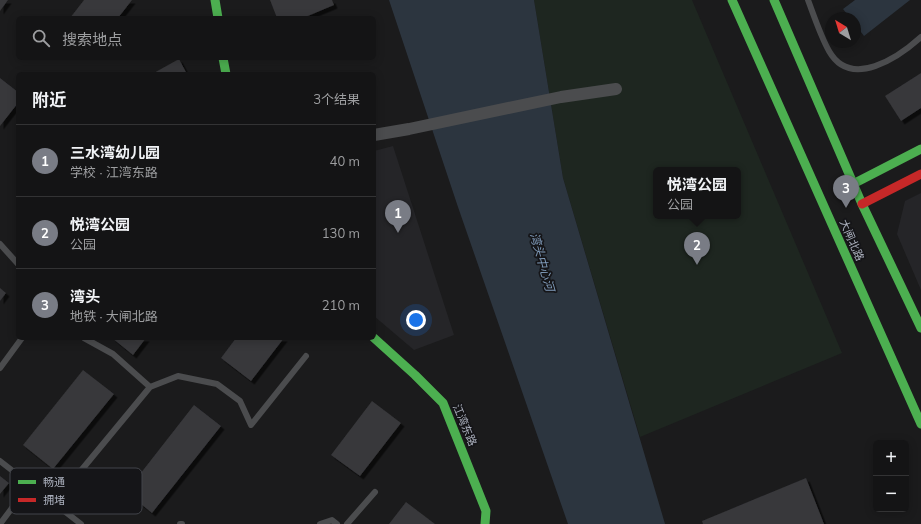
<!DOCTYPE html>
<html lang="zh">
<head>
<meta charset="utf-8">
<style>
	body { margin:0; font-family:Mulish,"Noto Sans SC",sans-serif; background:#212122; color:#f1f3f6 }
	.controls { position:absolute; right:12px; bottom:12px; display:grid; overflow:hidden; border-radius:6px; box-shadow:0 2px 10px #0003 }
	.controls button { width:36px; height:36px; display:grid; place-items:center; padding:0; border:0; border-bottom:1px solid #333334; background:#141415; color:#f1f3f6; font:20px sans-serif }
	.compass { position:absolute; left:825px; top:12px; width:36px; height:36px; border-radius:50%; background:#141415; box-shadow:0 2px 10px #0003; rotate:322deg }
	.you { position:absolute; left:416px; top:320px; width:14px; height:14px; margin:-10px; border:3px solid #fff; border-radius:50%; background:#1a73e8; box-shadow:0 0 0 6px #1a73e833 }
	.badge { display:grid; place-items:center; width:26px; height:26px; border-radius:50%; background:#797c85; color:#fff; font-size:13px; font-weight:700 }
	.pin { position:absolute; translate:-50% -33px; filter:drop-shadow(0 1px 2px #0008) }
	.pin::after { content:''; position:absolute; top:21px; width:14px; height:12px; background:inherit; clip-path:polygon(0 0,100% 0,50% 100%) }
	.popup { position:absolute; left:653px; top:167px; width:88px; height:52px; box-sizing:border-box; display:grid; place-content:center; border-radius:6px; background:#141415; filter:drop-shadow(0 1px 3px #0005); font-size:13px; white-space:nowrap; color:#9d9ea0 }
	.popup b { font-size:15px; color:#f1f3f6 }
	.popup::after { content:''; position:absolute; left:50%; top:100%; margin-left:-8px; border:8px solid transparent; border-top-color:#141415 }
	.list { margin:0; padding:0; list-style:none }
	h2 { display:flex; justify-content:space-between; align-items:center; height:52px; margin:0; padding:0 16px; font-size:17px }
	h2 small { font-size:13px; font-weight:400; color:#9d9ea0 }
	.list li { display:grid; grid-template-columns:26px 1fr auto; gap:12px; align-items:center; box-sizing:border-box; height:72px; padding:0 16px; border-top:1px solid #333334 }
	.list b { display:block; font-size:15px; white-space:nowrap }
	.list p { margin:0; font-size:13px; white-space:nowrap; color:#9d9ea0 }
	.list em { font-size:13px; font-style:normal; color:#9d9ea0 }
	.icon { flex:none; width:22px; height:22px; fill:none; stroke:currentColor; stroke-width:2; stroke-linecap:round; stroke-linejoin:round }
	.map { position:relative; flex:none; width:921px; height:524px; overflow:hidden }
	.search { position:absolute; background:#141415; box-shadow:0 2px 10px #0003; left:16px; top:16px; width:360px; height:44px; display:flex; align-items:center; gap:10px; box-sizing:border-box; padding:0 14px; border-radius:6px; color:#9d9ea0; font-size:15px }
	.panel { position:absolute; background:#141415; box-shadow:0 2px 10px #0003; left:16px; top:72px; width:360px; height:268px; border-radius:6px }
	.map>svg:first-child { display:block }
	.built { fill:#252528 }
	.green { fill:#1e2620; fill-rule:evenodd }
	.water { fill:#2c353f }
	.building { fill:#37373a; filter:url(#shadow) }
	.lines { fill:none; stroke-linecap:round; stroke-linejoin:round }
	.lane { stroke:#4b4c4e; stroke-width:6 }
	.street { stroke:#4b4c4e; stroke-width:12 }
	.fast { stroke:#4caf50; stroke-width:9 }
	.jam { stroke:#c62828; stroke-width:9 }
	.labels { text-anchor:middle; stroke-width:3.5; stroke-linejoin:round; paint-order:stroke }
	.street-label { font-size:11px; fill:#abb0bd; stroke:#151518 }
	.water-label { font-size:12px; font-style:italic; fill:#809cbb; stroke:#151518 }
	.key { fill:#151518; stroke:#42444a; stroke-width:1 }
	.key-label { font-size:11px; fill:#abb0bd }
</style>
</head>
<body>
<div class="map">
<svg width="921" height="524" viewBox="0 0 921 524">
	<defs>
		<filter id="shadow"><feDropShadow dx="3.5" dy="3.5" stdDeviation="0" flood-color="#0009"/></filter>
	</defs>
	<rect width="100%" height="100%" fill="#1b1b1c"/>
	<!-- built -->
	<path class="built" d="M393 146 454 335 414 350 374 316V151Z
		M921 193V290L897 234 905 201Z"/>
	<!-- green -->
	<path class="green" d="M534 0H692L842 353 640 437 563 178ZM656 170H738V216H656Z"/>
	<!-- water -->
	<path class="water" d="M389 0H534L563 178 665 524H568L458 207Z
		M855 0H910L864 36 855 24V18H850L843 9Z"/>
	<!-- building -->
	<path class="building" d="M0 0H8L0 11Z
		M84 0H132L118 18H70Z
		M270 0H332L334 5 303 18H277Z
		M179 59 187 74H152Z
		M921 73V108L901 121 885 96Z
		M0 78 18 92V103L0 126Z
		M0 288 6 293 0 301Z
		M112 338H146L133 355Z
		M236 338H284L251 381 221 358Z
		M83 370 114 394 53 469 23 445Z
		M372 401 401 423 360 476 331 455Z
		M194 405 221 426 152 513 126 492Z
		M0 476 9 483 0 494Z
		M806 478 824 524H703L702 521Z
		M406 502 435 524H389Z"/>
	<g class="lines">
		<!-- lane -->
		<path class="lane" d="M808 0C814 16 821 37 829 51 851 90 899 57 921 37
			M0 244 18 264
			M0 368 22 338
			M150 387 178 376 217 384 240 401 251 425 306 356
			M0 461 81 524
			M40 492 79 473 150 387 113 354 84 338
			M0 524 30 484
			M180 524H182
			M320 524 332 520 337 524
			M347 524 375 492"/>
		<!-- street -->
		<path class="street" d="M374 135 409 129 561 97 616 89"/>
		<!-- fast -->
		<path class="fast" d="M215 0 218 18
			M732 0 921 424
			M774 0 862 204 921 328
			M223 58 226 74
			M853 184 921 149
			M374 338 415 375 443 403 486 511 485 524"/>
		<!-- jam -->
		<path class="jam" d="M862 204 921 174"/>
	</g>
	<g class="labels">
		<!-- street labels -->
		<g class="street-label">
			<text transform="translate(852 240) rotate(66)" y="4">大闸北路</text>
			<text transform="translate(465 425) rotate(67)" y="4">江湾东路</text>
		</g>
		<!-- water labels -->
		<g class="water-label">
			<text transform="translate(542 262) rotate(74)" y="4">湾头中心河</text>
		</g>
	</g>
	<!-- legend -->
	<rect x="10" y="468" width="132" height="46" rx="6" class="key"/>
	<rect x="18" y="480" width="18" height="4" fill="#4caf50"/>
	<rect x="18" y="498" width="18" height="4" fill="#c62828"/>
	<g class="key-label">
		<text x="43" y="486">畅通</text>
		<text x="43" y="504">拥堵</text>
	</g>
</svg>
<div class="controls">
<button>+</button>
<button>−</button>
</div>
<svg class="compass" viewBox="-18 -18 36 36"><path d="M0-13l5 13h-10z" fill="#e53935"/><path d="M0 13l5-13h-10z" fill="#9d9ea0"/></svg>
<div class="you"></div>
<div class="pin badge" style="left:398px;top:233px">1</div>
<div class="pin badge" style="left:697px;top:265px">2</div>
<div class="popup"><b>悦湾公园</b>公园</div>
<div class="pin badge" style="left:846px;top:208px">3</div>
<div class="search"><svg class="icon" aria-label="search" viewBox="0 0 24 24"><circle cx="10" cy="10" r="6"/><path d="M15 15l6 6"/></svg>搜索地点</div>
<section class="panel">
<h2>附近<small>3个结果</small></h2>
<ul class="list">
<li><span class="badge">1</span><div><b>三水湾幼儿园</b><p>学校 · 江湾东路</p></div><em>40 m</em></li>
<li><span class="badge">2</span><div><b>悦湾公园</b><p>公园</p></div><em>130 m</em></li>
<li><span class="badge">3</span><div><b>湾头</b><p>地铁 · 大闸北路</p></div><em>210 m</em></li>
</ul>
</section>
</div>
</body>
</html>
